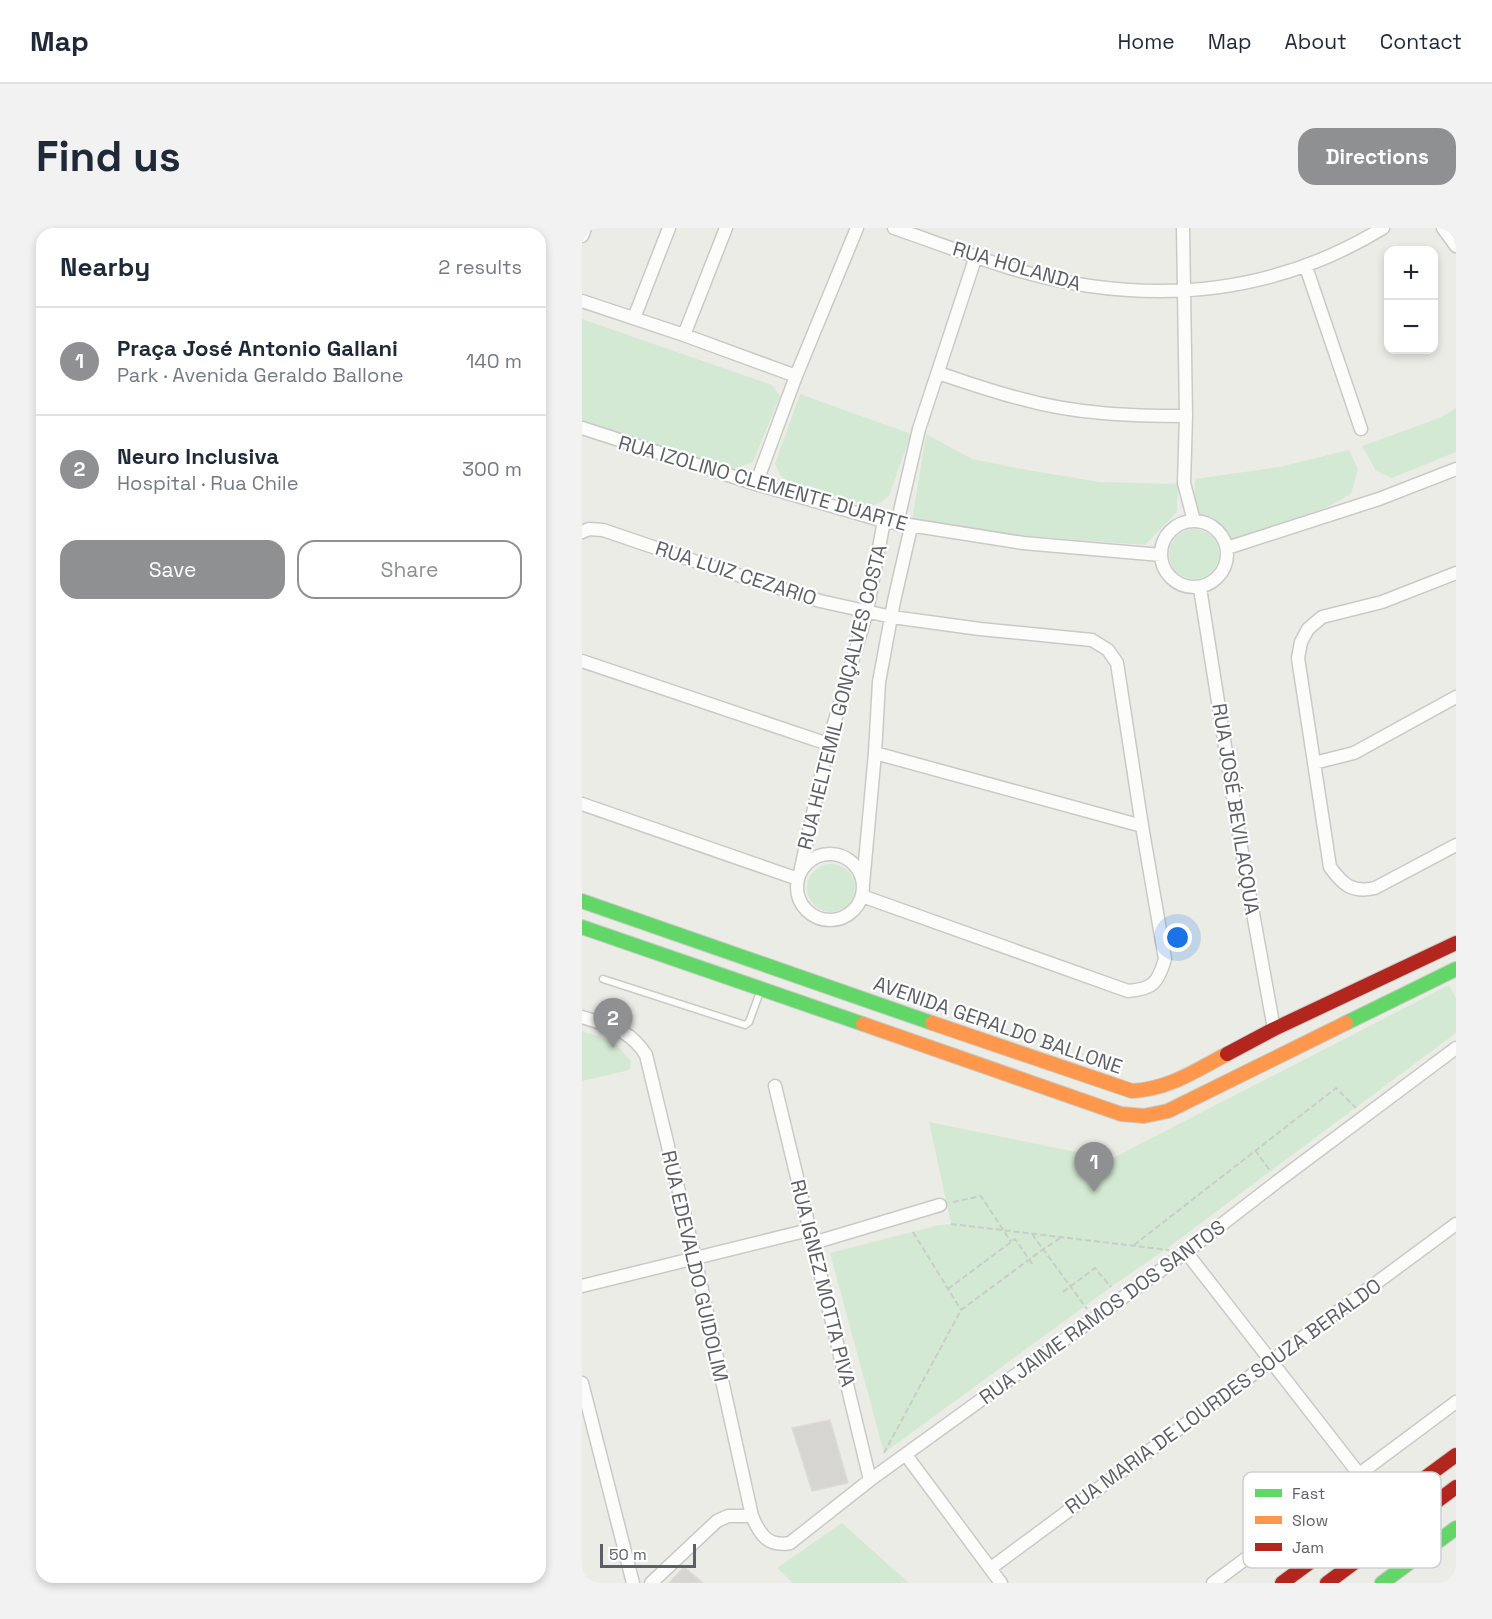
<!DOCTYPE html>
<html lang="en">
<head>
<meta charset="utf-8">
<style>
	body { margin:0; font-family:"Space Grotesk",sans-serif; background:#f2f2f3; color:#1f2937 }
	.controls { position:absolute; right:18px; top:18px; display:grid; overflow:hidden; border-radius:12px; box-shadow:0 3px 9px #0003 }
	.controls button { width:54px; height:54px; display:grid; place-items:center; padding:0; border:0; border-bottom:2px solid #e0e1e3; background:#fff; color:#1f2937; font:30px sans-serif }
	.scale { position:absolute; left:18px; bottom:15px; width:96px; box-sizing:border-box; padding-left:6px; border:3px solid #5c5f65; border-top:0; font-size:16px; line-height:21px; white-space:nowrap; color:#5c5f65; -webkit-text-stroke:4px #fff; paint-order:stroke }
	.you { position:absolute; left:596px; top:710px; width:21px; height:21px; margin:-15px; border:4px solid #fff; border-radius:50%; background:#1a73e8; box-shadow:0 0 0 9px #1a73e833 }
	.badge { display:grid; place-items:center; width:39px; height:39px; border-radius:50%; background:#8e9092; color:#fff; font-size:20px; font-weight:700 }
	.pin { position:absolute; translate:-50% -50px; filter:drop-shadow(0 2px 3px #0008) }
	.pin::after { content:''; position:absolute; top:32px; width:21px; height:18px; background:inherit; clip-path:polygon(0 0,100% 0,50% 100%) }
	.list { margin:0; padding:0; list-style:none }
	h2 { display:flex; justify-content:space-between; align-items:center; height:78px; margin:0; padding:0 24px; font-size:26px }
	h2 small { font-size:20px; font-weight:400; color:#747a83 }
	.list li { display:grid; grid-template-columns:39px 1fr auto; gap:18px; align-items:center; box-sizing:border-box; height:108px; padding:0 24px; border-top:2px solid #e0e1e3 }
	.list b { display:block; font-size:22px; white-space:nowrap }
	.list p { margin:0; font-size:20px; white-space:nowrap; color:#747a83 }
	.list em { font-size:20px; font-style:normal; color:#747a83 }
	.actions { display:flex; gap:12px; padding:18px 24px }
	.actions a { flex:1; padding:14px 0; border:2px solid #8e9092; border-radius:18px; text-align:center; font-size:21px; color:#8e9092 }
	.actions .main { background:#8e9092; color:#fff }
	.map { position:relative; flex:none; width:874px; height:1355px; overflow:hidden; border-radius:18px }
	header { display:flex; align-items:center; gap:36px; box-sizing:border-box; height:84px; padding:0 30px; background:#fff; border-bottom:2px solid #e0e1e3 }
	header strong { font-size:28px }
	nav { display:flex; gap:33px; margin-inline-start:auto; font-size:21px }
	.intro { display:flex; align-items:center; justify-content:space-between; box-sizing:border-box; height:144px; padding:0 36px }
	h1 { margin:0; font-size:42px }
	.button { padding:15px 27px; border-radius:18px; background:#8e9092; color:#fff; font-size:21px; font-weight:700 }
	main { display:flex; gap:36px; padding:0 36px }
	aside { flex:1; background:#fff; border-radius:18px; box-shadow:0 3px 9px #0003 }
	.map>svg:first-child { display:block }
	.green { fill:#d4e9d3 }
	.building { fill:#d6d5d2; stroke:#dcdbd6; stroke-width:1.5 }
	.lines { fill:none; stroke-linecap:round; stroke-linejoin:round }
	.lane-casing { stroke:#c9c9c7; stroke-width:9 }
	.street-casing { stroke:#c9c9c7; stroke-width:15 }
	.fast-casing { stroke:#c9cac9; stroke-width:16 }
	.slow-casing { stroke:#c9cac9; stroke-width:16 }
	.jam-casing { stroke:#c9cac9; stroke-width:16 }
	.path { stroke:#c8cdca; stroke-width:2; stroke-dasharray:6 3; stroke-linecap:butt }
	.lane { stroke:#fcfcfb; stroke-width:6 }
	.street { stroke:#fcfcfb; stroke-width:12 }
	.fast { stroke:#63d668; stroke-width:14 }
	.slow { stroke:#ff974d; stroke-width:14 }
	.jam { stroke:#b3261e; stroke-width:14 }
	.labels { text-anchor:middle; stroke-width:4.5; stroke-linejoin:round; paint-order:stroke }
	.street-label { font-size:20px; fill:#5c5f65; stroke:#fff }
	.key { fill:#fff; stroke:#cecfd1; stroke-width:1.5 }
	.key-label { font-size:16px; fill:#5c5f65 }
</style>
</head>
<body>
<header>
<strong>Map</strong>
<nav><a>Home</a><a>Map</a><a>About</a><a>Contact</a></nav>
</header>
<div class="intro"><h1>Find us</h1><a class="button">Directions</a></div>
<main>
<aside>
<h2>Nearby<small>2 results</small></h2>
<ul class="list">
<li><span class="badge">1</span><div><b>Praça José Antonio Gallani</b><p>Park · Avenida Geraldo Ballone</p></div><em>140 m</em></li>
<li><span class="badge">2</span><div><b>Neuro Inclusiva</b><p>Hospital · Rua Chile</p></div><em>300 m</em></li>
</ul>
<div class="actions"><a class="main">Save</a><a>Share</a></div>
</aside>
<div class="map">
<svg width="874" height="1355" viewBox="0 0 874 1355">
	<rect width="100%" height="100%" fill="#ecece7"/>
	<!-- green -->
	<path class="green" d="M0 91 190 157 198 168 171 234 149 242 0 194Z
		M218 166 329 206 307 268 298 275 287 278 209 255 199 248 193 236Z
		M874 180V224L810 250 794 243 780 218 860 189Z
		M344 206 390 231 445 242 518 254 596 256 595 284 563 317 329 299Z
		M767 222 776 241 769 266 703 302 645 320C640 303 629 295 612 293L613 251 697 239Z
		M587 326a25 25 0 1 1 50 0a25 25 0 1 1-50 0Z
		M225 660a24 24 0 1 1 48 0a24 24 0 1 1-48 0Z
		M867 757 874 770V805L584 1021 529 1059 302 1225 248 1025 357 997 369 996 347 894 529 931Z
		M0 803 32 814 49 833 48 842 0 853Z
		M260 1295 327 1355H211L195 1340Z"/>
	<!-- building -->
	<path class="building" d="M248 1192 266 1255 230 1263 210 1200Z
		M102 1339 121 1355H87Z"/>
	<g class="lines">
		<defs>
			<path id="lane" d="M21 751 163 797 167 794 178 764"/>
			<path id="street" d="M312 0C376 22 441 49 508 58 613 73 711 55 801 0
				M601 0 604 188 602 255 612 293
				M861 0 874 18
				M0 8 3 0
				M724 39 779 201
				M0 73 102 107 214 148
				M52 90 87 0
				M102 107 144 0
				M356 145C384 154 411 164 440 171 493 186 549 188 604 188
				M0 200 174 256 302 293 441 315 579 327
				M174 256 214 148 275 0
				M579 326a33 33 0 1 1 66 0a33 33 0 1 1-66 0Z
				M315 296 337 201 394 28
				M0 304 7 301 21 302 124 337 238 373 310 389 398 401 510 412 526 422 535 435 560 598 583 731C576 755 571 761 546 763L280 668
				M645 320 797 271 874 241
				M874 345 800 374 740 389 726 401 719 414 716 430 748 639C761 657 770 665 793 660L874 617
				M618 360 659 619 692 801
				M0 433 246 516
				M293 525 560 598
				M732 535 772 525 874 469
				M0 576 216 651
				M215 659a33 33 0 1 1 66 0a33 33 0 1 1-66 0Z
				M218 645 246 516 285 383 302 293
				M281 656 293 525 297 454 312 373 329 299
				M0 789C27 798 48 801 64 827L113 1030 170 1288C178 1307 186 1319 208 1315L288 1252 604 1024 696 953 874 820
				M193 858 288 1252
				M231 1015 358 977
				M604 1024 777 1246
				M0 1058 227 1002
				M0 1155 51 1355
				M324 1227 419 1355
				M409 1340 874 996
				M69 1355 135 1293 146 1288H170
				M631 1355 874 1174"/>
			<path id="fast" d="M0 673 350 795
				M0 699 281 796
				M764 795 874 741
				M800 1355 874 1300"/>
			<path id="slow" d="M350 795 550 863C587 861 613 843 645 826
				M281 796 539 886 562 888 586 883 764 795"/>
			<path id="jam" d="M645 826 692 801 874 715
				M700 1355 874 1227
				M745 1355 874 1259"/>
		</defs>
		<!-- lane casing -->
		<use href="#lane" class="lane-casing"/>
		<!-- street casing -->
		<use href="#street" class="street-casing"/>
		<!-- fast casing -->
		<use href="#fast" class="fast-casing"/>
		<!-- slow casing -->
		<use href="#slow" class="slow-casing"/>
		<!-- jam casing -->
		<use href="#jam" class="jam-casing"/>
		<!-- path -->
		<path class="path" d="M673 922 689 944
			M371 974 399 968 429 1014
			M369 996 587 1022
			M331 1004 379 1082
			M450 1006 505 1081
			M552 1017 754 860 774 880
			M366 1061 433 1011 451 1037
			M481 1064 513 1040 529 1059
			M302 1225 379 1082 460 1022 480 1009"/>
		<!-- lane -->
		<use href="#lane" class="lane"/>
		<!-- street -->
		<use href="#street" class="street"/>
		<!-- fast -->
		<use href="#fast" class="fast"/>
		<!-- slow -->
		<use href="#slow" class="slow"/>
		<!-- jam -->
		<use href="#jam" class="jam"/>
	</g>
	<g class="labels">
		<!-- street labels -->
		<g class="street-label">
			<text transform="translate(435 38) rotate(16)" y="7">RUA HOLANDA</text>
			<text transform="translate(181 255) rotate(16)" y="7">RUA IZOLINO CLEMENTE DUARTE</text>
			<text transform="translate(154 345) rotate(18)" y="7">RUA LUIZ CEZARIO</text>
			<text transform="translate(260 469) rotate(-76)" y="7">RUA HELTEMIL GONÇALVES COSTA</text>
			<text transform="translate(654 581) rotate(81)" y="7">RUA JOSÉ BEVILACQUA</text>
			<text transform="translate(416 797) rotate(19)" y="7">AVENIDA GERALDO BALLONE</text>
			<text transform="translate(113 1038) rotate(77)" y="7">RUA EDEVALDO GUIDOLIM</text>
			<text transform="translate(241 1055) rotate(76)" y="7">RUA IGNEZ MOTTA PIVA</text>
			<text transform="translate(520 1084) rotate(-36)" y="7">RUA JAIME RAMOS DOS SANTOS</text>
			<text transform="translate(641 1168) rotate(-36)" y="7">RUA MARIA DE LOURDES SOUZA BERALDO</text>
		</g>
	</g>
	<!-- legend -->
	<rect x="661" y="1244" width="198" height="96" rx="9" class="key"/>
	<rect x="673" y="1261" width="27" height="8" fill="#63d668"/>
	<rect x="673" y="1288" width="27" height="8" fill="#ff974d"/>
	<rect x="673" y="1315" width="27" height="8" fill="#b3261e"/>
	<g class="key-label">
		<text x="710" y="1271">Fast</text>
		<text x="710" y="1298">Slow</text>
		<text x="710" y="1325">Jam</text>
	</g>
</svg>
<div class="controls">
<button>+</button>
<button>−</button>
</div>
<div class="scale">50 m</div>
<div class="you"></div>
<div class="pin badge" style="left:512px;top:964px">1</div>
<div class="pin badge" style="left:31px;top:820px">2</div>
</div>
</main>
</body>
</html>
